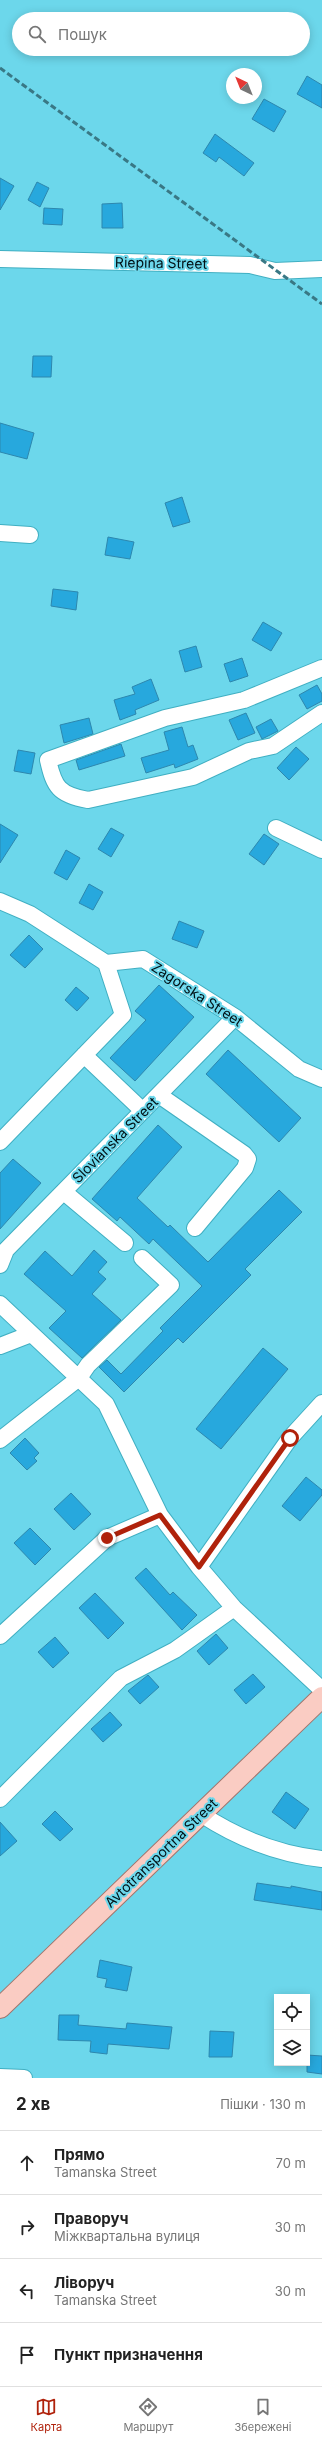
<!DOCTYPE html>
<html lang="uk">
<head>
<meta charset="utf-8">
<style>
	body { margin:0; font-family:Inter,sans-serif; background:#f6f6f6; color:#222 }
	.controls { position:absolute; right:12px; bottom:12px; display:grid; overflow:hidden; border-radius:0px; box-shadow:0 2px 10px #0003 }
	.controls button { width:36px; height:36px; display:grid; place-items:center; padding:0; border:0; border-bottom:1px solid #e0e0e0; background:#fff; color:#222; font:20px sans-serif }
	.compass { position:absolute; left:226px; top:68px; width:36px; height:36px; border-radius:50%; background:#fff; box-shadow:0 2px 10px #0003; rotate:317deg }
	.stop { position:absolute; width:12px; height:12px; margin:-9px; border:3px solid #b0220b; border-radius:50%; background:#fff }
	.stop.end { background:#b0220b; border-color:#fff; box-shadow:0 1px 4px #0008 }
	.list { margin:0; padding:0; list-style:none }
	h2 { display:flex; justify-content:space-between; align-items:center; height:52px; margin:0; padding:0 16px; font-size:17px }
	h2 small { font-size:13px; font-weight:400; color:#767676 }
	.list li { display:grid; grid-template-columns:26px 1fr auto; gap:12px; align-items:center; box-sizing:border-box; height:64px; padding:0 16px; border-top:1px solid #e0e0e0 }
	.list b { display:block; font-size:15px; white-space:nowrap }
	.list p { margin:0; font-size:13px; white-space:nowrap; color:#767676 }
	.list em { font-size:13px; font-style:normal; color:#767676 }
	.icon { flex:none; width:22px; height:22px; fill:none; stroke:currentColor; stroke-width:2; stroke-linecap:round; stroke-linejoin:round }
	.map { position:relative; flex:none; width:322px; height:2078px; overflow:hidden }
	.search { position:absolute; background:#fff; box-shadow:0 2px 10px #0003; left:12px; right:12px; top:12px; height:44px; display:flex; align-items:center; gap:10px; box-sizing:border-box; padding:0 14px; border-radius:22px; color:#767676; font-size:15px }
	.sheet { height:308px; background:#fff }
	nav { display:flex; justify-content:space-around; align-items:center; box-sizing:border-box; height:56px; border-top:1px solid #e0e0e0; background:#fff; font-size:11px; color:#767676 }
	nav a { display:grid; justify-items:center; gap:2px }
	nav .on { color:#b0220b }
	.map>svg:first-child { display:block }
	.building { fill:#27a8dd; stroke:#2d87ae }
	.lines { fill:none; stroke-linecap:round; stroke-linejoin:round }
	.minor-casing { stroke:#40afc2; stroke-width:18 }
	.major-casing { stroke:#a1746c; stroke-width:22 }
	.minor { stroke:#fff; stroke-width:16 }
	.major { stroke:#faccc3; stroke-width:20 }
	.rail { stroke:#397885; stroke-width:3; stroke-dasharray:6 3; stroke-linecap:butt }
	.route { stroke:#b0220b; stroke-width:5 }
	.labels { text-anchor:middle; stroke-width:4; stroke-linejoin:round; paint-order:stroke }
	.street-label { font-size:14px; fill:#001014; stroke:#6cd7eb }
</style>
</head>
<body>
<div class="map">
<svg width="322" height="2078" viewBox="0 0 322 2078">
	<rect width="100%" height="100%" fill="#6cd7eb"/>
	<!-- building -->
	<path class="building" d="M307 76 322 85V108L297 94Z
		M264 99 286 111 274 132 252 119Z
		M215 134 254 163 244 176 219 157 216 162 203 153Z
		M0 178 14 186 0 210Z
		M37 182 49 188 40 207 28 200Z
		M122 203 123 228H102V204Z
		M44 208 63 209 62 225 43 224Z
		M33 356H52L51 377H32Z
		M0 423 34 433 27 459 0 452Z
		M182 497 190 522 173 527 165 503Z
		M108 537 134 542 130 559 105 555Z
		M53 589 78 592 76 610 51 606Z
		M263 622 282 633 271 651 252 640Z
		M196 646 202 667 185 672 179 651Z
		M242 658 248 676 230 682 224 664Z
		M151 679 159 700 135 710 136 714 120 720 114 700 135 694 132 687Z
		M317 685 322 694V701L307 709 299 695Z
		M246 713 255 733 238 740 229 720Z
		M89 718 93 734 64 743 60 725Z
		M271 719 278 731 262 739 256 727Z
		M182 727 188 747 193 745 198 759 175 768 174 764 146 773 141 758 169 750 164 732Z
		M121 744 125 756 79 770 76 760Z
		M296 747 309 759 289 780 277 768Z
		M18 750 35 753 31 774 14 771Z
		M0 824 18 835 0 863Z
		M111 828 124 835 111 857 98 849Z
		M264 834 279 844 264 865 249 854Z
		M66 850 80 858 67 880 54 873Z
		M89 884 103 892 93 910 79 903Z
		M179 921 204 931 197 948 172 939Z
		M29 935 43 949 25 968 10 955Z
		M159 985 194 1017 135 1081 110 1058 146 1020 135 1011Z
		M76 987 89 998 77 1011 65 1000Z
		M228 1050 301 1118 279 1142 206 1074Z
		M158 1125 182 1147 137 1198 168 1227 170 1225 208 1262 279 1190 302 1212 245 1269 251 1275 183 1343 178 1338 124 1392 99 1367 107 1360 121 1374 163 1331 160 1328 202 1286 153 1239 149 1244 120 1217 117 1221 92 1199Z
		M13 1159 41 1183 0 1229V1173Z
		M94 1250 107 1262 98 1272 106 1279 92 1294 121 1320 82 1358 49 1328 66 1311 24 1274 45 1251 72 1276Z
		M263 1348 288 1369 221 1449 196 1429Z
		M25 1438 39 1453 34 1458 37 1461 27 1470 10 1453Z
		M306 1477 322 1490V1495L300 1521 282 1506Z
		M71 1493 91 1514 74 1530 54 1509Z
		M30 1528 51 1549 35 1565 14 1543Z
		M146 1568 170 1595 173 1592 197 1615 182 1630 135 1578Z
		M95 1593 124 1623 108 1639 79 1608Z
		M216 1634 228 1648 209 1665 197 1651Z
		M55 1637 69 1653 53 1668 38 1652Z
		M253 1674 265 1687 246 1704 234 1690Z
		M148 1675 159 1687 140 1704 128 1691Z
		M110 1712 122 1725 103 1742 91 1729Z
		M286 1792 309 1809 295 1829 272 1812Z
		M55 1811 73 1829 60 1841 42 1824Z
		M0 1822 17 1841 0 1856Z
		M257 1883 291 1888V1886L322 1892V1910L254 1900Z
		M100 1960 132 1967 127 1991 105 1987 107 1979 97 1977Z
		M59 2015H79L78 2025 126 2029 127 2023 172 2027 169 2049 108 2044 107 2054 90 2052 91 2041 58 2040Z
		M210 2031 234 2032 232 2057H209Z
		M307 2055 322 2056V2074L307 2072Z"/>
	<g class="lines">
		<defs>
			<path id="minor" d="M0 259 250 265 275 271 322 269
				M0 533 30 535
				M322 668 244 700 165 718 48 760C54 787 59 795 88 800L193 777 249 751 273 746 322 713
				M276 828 322 850
				M0 901 30 914 106 963 143 959 235 1017 299 1069 322 1079
				M84 1055 143 1111
				M159 1095 244 1154 248 1159 245 1168 195 1228
				M0 1142 123 1015 106 963
				M64 1192 125 1243
				M0 1265 6 1250 235 1017
				M0 1304 106 1404 160 1515 199 1567 234 1608 322 1690
				M0 1346 31 1334
				M0 1440 79 1378 88 1365 171 1285 142 1258
				M199 1567 290 1438 322 1403
				M0 1636 107 1538 160 1515
				M0 1799 121 1678 175 1650 234 1608
				M201 1814C239 1839 277 1854 322 1859
				M0 2077 24 2078"/>
			<path id="major" d="M0 2008 322 1697"/>
		</defs>
		<!-- minor casing -->
		<use href="#minor" class="minor-casing"/>
		<!-- major casing -->
		<use href="#major" class="major-casing"/>
		<!-- minor -->
		<use href="#minor" class="minor"/>
		<!-- major -->
		<use href="#major" class="major"/>
		<!-- rail -->
		<path class="rail" d="M0 68 322 304"/>
	</g>
	<g class="lines">
		<!-- route -->
		<path class="route" d="M107 1538 160 1515 199 1567 290 1438"/>
	</g>
	<g class="labels">
		<!-- street labels -->
		<g class="street-label">
			<text transform="translate(161 263) rotate(1)" y="5">Riepina Street</text>
			<text transform="translate(197 994) rotate(33)" y="5">Zagorska Street</text>
			<text transform="translate(115 1140) rotate(-45)" y="5">Slovianska Street</text>
			<text transform="translate(161 1853) rotate(-44)" y="5">Avtotransportna Street</text>
		</g>
	</g>
</svg>
<div class="controls">
<button><svg class="icon" aria-label="locate" viewBox="0 0 24 24"><circle cx="12" cy="12" r="6"/><path d="M12 2v4M12 18v4M2 12h4M18 12h4"/></svg></button>
<button><svg class="icon" aria-label="layers" viewBox="0 0 24 24"><path d="M12 4l9 5-9 5-9-5zM3 14l9 5 9-5"/></svg></button>
</div>
<svg class="compass" viewBox="-18 -18 36 36"><path d="M0-13l5 13h-10z" fill="#e53935"/><path d="M0 13l5-13h-10z" fill="#767676"/></svg>
<div class="stop" style="left:290px;top:1438px"></div>
<div class="stop end" style="left:107px;top:1538px"></div>
<div class="search"><svg class="icon" aria-label="search" viewBox="0 0 24 24"><circle cx="10" cy="10" r="6"/><path d="M15 15l6 6"/></svg>Пошук</div>
</div>
<section class="sheet">
<h2>2 хв<small>Пішки · 130 m</small></h2>
<ul class="list">
<li><svg class="icon" aria-label="ahead" viewBox="0 0 24 24"><path d="M12 20V5M6 11l6-6 6 6"/></svg><div><b>Прямо</b><p>Tamanska Street</p></div><em>70 m</em></li>
<li><svg class="icon" aria-label="right" viewBox="0 0 24 24"><path d="M7 20v-9h11M14 6l5 5-5 5"/></svg><div><b>Праворуч</b><p>Міжквартальна вулиця</p></div><em>30 m</em></li>
<li><svg class="icon" aria-label="left" viewBox="0 0 24 24"><path d="M17 20v-9H6M10 6l-5 5 5 5"/></svg><div><b>Ліворуч</b><p>Tamanska Street</p></div><em>30 m</em></li>
<li><svg class="icon" aria-label="arrive" viewBox="0 0 24 24"><path d="M6 21V4h12l-3 4 3 4H6"/></svg><div><b>Пункт призначення</b></div></li>
</ul>
</section>
<nav>
<a class="on"><svg class="icon" aria-label="map" viewBox="0 0 24 24"><path d="M3 6l6-2 6 2 6-2v14l-6 2-6-2-6 2zM9 4v14M15 6v14"/></svg>Карта</a>
<a><svg class="icon" aria-label="directions" viewBox="0 0 24 24"><path d="M12 3l9 9-9 9-9-9zM9 14v-3h6M13 9l2 2-2 2"/></svg>Маршрут</a>
<a><svg class="icon" aria-label="saved" viewBox="0 0 24 24"><path d="M7 4h10v16l-5-4-5 4z"/></svg>Збережені</a>
</nav>
</body>
</html>
